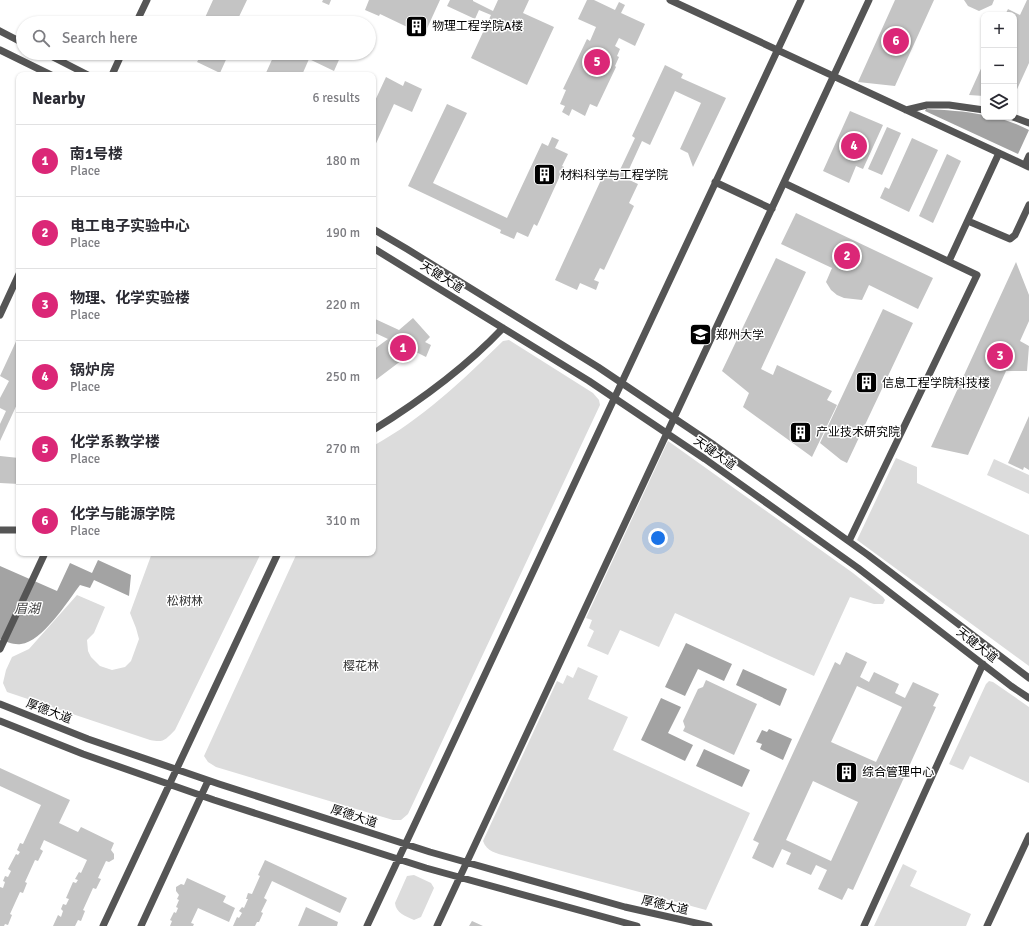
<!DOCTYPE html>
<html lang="en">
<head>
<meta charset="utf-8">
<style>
	body { margin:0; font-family:Signika,"Noto Sans SC",sans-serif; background:#f2f2f3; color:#2b2b33 }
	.controls { position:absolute; right:12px; top:12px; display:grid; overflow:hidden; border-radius:8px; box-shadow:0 1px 3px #0004 }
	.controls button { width:36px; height:36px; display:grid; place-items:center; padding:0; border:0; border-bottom:1px solid #e1e1e2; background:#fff; color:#2b2b33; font:20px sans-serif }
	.you { position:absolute; left:658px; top:538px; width:14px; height:14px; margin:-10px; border:3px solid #fff; border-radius:50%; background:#1a73e8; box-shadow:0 0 0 6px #1a73e833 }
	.badge { display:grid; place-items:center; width:26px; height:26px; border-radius:50%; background:#db2777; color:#fff; font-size:13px; font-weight:700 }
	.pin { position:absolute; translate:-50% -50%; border:2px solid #fff; box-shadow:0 1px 4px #0006 }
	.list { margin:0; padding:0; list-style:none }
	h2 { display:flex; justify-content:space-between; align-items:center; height:52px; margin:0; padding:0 16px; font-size:17px }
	h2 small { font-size:13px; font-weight:400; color:#7c7c81 }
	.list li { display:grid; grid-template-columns:26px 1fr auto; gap:12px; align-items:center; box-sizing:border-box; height:72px; padding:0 16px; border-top:1px solid #e1e1e2 }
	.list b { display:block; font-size:15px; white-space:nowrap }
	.list p { margin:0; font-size:13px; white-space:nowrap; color:#7c7c81 }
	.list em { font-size:13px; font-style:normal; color:#7c7c81 }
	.icon { flex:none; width:22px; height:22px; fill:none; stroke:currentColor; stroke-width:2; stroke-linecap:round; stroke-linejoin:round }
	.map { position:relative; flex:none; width:1029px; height:926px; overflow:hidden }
	.search { position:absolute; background:#fff; box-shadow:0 1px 3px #0004; left:16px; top:16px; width:360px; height:44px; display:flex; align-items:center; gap:10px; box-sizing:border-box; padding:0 14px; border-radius:22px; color:#7c7c81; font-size:15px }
	.panel { position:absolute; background:#fff; box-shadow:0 1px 3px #0004; left:16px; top:72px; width:360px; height:484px; border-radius:8px }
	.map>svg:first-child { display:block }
	.green { fill:#dcdcdc }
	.water { fill:#a3a3a3 }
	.building { fill:#c4c4c4; fill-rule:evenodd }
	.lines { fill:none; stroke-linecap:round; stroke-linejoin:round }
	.service { stroke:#555; stroke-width:7 }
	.labels { text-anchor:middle; stroke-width:3; stroke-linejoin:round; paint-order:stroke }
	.poi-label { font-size:12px; fill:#000; stroke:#fff; text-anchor:start }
	.street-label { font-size:12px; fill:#000; stroke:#fff }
	.park-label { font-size:12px; fill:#333; stroke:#fff }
	.water-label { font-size:13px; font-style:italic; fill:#444; stroke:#fff }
</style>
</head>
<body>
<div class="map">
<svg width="1029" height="926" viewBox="0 0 1029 926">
	<rect width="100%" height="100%" fill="#fff"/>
	<!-- green -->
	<path class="green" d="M509 340 593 393 599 400 600 405 408 814 401 820H393L216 767 208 762 204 756 297 553H373V446C422 419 463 380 503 341Z
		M668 441 853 573 883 597 885 600 883 604H874L850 597 814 676 675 613 659 647 620 630 608 655 587 646 594 631 589 628 592 620 586 618Z
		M896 458 917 467V483L1029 535V666L857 540Z
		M994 459 1029 475V494L987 475Z
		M152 553H261L175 730C165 740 164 743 150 740L7 692 3 683 6 670 12 657 29 649 77 595 105 607 94 633 87 640 88 651 91 657 100 666 112 670 125 667 131 661 139 639 136 628 130 613Z
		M578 667 598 676 588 699 628 717 613 750 750 813 706 910 506 856C496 853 487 852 483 841L557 681 563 684 567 675 573 678Z
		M989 681 993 682 1029 707V783L970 756 963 770 949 764 986 684Z
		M903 864 917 871 910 886 971 914 966 926H874Z
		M414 875 431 883 434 888 421 917 414 920C405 916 396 913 395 903L407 876Z"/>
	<!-- water -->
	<path class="water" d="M926 109C945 110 965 111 984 115V117C999 117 1016 123 1029 130L1018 154 925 111Z
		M98 560 131 575 129 596 94 580 90 588 80 585C68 601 42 642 21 644 14 645 6 642 0 639V566L57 591 70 563 92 573Z
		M686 643 732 664 724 681 698 669 685 696 665 687Z
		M743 669 787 689 780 706 736 685Z
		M661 698 681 707 668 733 693 745 685 761 641 740Z
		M769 729 792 739 783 760 760 749 762 744 756 742 762 730 767 732Z
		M704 749 750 770 742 787 696 766Z"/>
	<!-- building -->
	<path class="building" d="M213 0H247L236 23H197L199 20 203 22Z
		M323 0H331L329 5 322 2Z
		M369 0H440L424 35 380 14 379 16 365 10Z
		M450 0H473V1L493 11 498 0H529L523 13 554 27 527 85 471 58 491 15 479 10 475 19 447 6Z
		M587 0H594L615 10 619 2 625 5 621 13 645 24 635 46 619 38 615 46 620 49 617 56 619 57 615 66 616 67 597 107 590 104 585 116 572 109 569 116 562 112 565 106 560 104 566 90 563 89 587 39 590 41 596 27 578 19Z
		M895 0H934L895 86 858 82Z
		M964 0H994L992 5 979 11 968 6Z
		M1027 0H1029V63L1014 96V15H1005L1008 9 1020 15Z
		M192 53H229L220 73 197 62 200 57Z
		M275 53H342L334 71 309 59 302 75H265Z
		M984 62V96L969 95Z
		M665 65 683 74 681 78 726 98 693 167 688 153 680 149 701 103 675 91 650 145 642 141 625 178 638 184 629 203 634 206 604 270 600 268 594 280 599 282 596 290 580 283 577 290 555 280 606 169 618 174 635 138 632 136Z
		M386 77 403 86 405 81 422 89 412 112 394 104 373 150V105Z
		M447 104 467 113 433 183 507 218 542 143 548 146 552 137 559 140 555 148 568 154 562 166 564 167 537 226 534 224 528 237 517 232 514 239 500 233 501 230 408 186Z
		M850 111 883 125 863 169 856 166 849 183 823 171Z
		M887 127 901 133 882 175 868 169Z
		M912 138 938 150 909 212 880 198 885 187 889 189Z
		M947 154 961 161 933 223 919 216Z
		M796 213 933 278 918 309 869 285 862 300 844 298 837 295 831 290 826 282 832 268 781 244Z
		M776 258 806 272 761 369 773 375 777 365 832 391 827 400 837 405 812 457 743 407 749 393 722 371Z
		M1016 262 1029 295V321L1020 341 1029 346 1027 371H1006L968 455 931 447Z
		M883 309 913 323 847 463 841 460 820 443Z
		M373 318 399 330 413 318 430 337 425 342 431 345 426 357 414 351 373 382V350L388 339 373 332Z
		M19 335V400L0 441V424L6 411 0 408V398L9 381 0 376Z
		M1029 416V470L1024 467 1023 470 1008 463Z
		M0 456 19 458V484L0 483Z
		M846 652 867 662 860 677 869 682 874 672 899 684 895 693 905 698 913 682 939 694 933 706 936 707 853 890 848 888 842 900 818 889 827 870 816 865 811 875 786 864 791 853 782 849 773 868 752 858 759 843 753 840 835 662 840 665ZM857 686 902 707 876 762 831 742ZM813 781 858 802 831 861 786 840Z
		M706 680 757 704 734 755 683 731 685 727 683 721 698 689 703 687Z
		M0 768 70 800 59 823 78 832 81 827 114 843 111 850 114 854V859L109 862 106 861 98 878 101 879 96 889 93 888 83 910 85 911 81 921 78 920 75 926H53L58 915 61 917 63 911 61 909 63 904 66 905 69 899 66 898 73 882 76 883 78 880 75 879 79 872 81 873 87 860 44 840 40 849 43 851 38 861 35 860 25 882 27 883 23 893 20 892 10 914 12 915 8 925 5 924 4 926H0V887L3 888 5 882 3 881 5 876 8 877 11 871 8 869 16 854 18 855 20 852 17 850 20 843 23 844 41 805 0 786Z
		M265 860 347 898 340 913 272 881 264 898 267 900 261 912 263 913 259 922H257L255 926H233L237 917 239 918 242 913 239 911 242 907 244 908 248 899H246L248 893 252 894 260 876 258 875Z
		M187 878 226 896 223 902 235 908 229 922 198 908 191 923 194 924 193 926H170L172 921 170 920 174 912 176 913 178 908 176 907 179 900 177 899 179 895 176 891V887L181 884 184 885Z
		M306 907 338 922 337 926H298Z
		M472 921 483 926H469Z"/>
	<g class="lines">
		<!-- service -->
		<path class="service" d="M670 0 1029 167
			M136 23 147 0
			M0 31 23 43
			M0 50 51 75
			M45 53 88 75
			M112 75 122 53
			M906 110 927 105H949L984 110
			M1013 117 1029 123
			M1025 165 1029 156
			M715 182 772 209
			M784 183 977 275 849 541
			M968 221 1010 239 1015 235 1029 205
			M373 229 407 249 598 367 714 445 868 555 1029 678
			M373 248 589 381 705 459 858 568 1011 686 1029 698
			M949 261 999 153
			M0 315 19 274
			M373 430C420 401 465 368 503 328
			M0 530H19
			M0 649 45 553
			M0 704 88 739 219 784 430 852 625 907 709 926
			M0 721 83 754 214 800 426 868 637 926
			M103 926 278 553
			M141 926 208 781
			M367 926 801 0
			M437 926 869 0
			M864 926 983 664
			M987 926 1029 836"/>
	</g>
	<!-- icons -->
	<defs>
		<symbol id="building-square" viewBox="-11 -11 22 22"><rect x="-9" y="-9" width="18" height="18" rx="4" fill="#000" stroke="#fff"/><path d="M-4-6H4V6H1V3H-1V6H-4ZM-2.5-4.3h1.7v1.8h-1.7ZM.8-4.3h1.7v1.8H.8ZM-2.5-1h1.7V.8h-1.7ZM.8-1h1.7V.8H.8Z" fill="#fff"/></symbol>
		<symbol id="university-square" viewBox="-11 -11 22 22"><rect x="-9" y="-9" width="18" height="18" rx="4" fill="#000" stroke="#fff"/><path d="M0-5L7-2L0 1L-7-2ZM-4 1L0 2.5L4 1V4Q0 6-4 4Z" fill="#fff"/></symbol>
	</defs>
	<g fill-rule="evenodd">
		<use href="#building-square" x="404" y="14" width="25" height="25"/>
		<use href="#building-square" x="532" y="162" width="25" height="25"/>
		<use href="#university-square" x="688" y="322" width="25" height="25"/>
		<use href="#building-square" x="854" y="370" width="25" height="25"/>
		<use href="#building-square" x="788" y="420" width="25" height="25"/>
		<use href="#building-square" x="834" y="760" width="25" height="25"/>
	</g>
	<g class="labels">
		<!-- poi labels -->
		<g class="poi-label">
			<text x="432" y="30">物理工程学院A楼</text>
			<text x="560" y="179">材料科学与工程学院</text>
			<text x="716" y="339">郑州大学</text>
			<text x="882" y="387">信息工程学院科技楼</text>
			<text x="816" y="436">产业技术研究院</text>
			<text x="862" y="776">综合管理中心</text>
		</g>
		<!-- street labels -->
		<g class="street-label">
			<text transform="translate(442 277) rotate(32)" y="4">天健大道</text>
			<text transform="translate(715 453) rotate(35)" y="4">天健大道</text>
			<text transform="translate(977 645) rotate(38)" y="4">天健大道</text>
			<text transform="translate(49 711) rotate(21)" y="4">厚德大道</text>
			<text transform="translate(354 816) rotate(18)" y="4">厚德大道</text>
			<text transform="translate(665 905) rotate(13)" y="4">厚德大道</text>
		</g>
		<!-- park labels -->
		<g class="park-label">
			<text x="185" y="605">松树林</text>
			<text x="361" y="670">樱花林</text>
		</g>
		<!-- water labels -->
		<g class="water-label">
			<text x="27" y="613">眉湖</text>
		</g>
	</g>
</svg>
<div class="controls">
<button>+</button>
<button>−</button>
<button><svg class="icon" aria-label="layers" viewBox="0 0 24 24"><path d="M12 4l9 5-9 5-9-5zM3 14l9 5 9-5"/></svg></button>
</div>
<div class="you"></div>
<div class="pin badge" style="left:403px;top:348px">1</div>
<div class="pin badge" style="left:847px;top:256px">2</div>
<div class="pin badge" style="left:1000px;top:356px">3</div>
<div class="pin badge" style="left:854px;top:146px">4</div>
<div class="pin badge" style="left:597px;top:62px">5</div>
<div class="pin badge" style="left:896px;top:41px">6</div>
<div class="search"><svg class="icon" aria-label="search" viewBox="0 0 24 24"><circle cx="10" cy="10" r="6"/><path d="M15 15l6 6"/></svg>Search here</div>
<section class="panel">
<h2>Nearby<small>6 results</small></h2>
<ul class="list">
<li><span class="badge">1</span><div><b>南1号楼</b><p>Place</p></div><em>180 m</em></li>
<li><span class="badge">2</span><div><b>电工电子实验中心</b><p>Place</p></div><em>190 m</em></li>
<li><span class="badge">3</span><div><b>物理、化学实验楼</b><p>Place</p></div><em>220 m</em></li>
<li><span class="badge">4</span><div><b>锅炉房</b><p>Place</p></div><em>250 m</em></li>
<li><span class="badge">5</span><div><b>化学系教学楼</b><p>Place</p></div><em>270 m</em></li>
<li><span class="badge">6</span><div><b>化学与能源学院</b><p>Place</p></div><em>310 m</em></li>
</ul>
</section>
</div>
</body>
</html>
